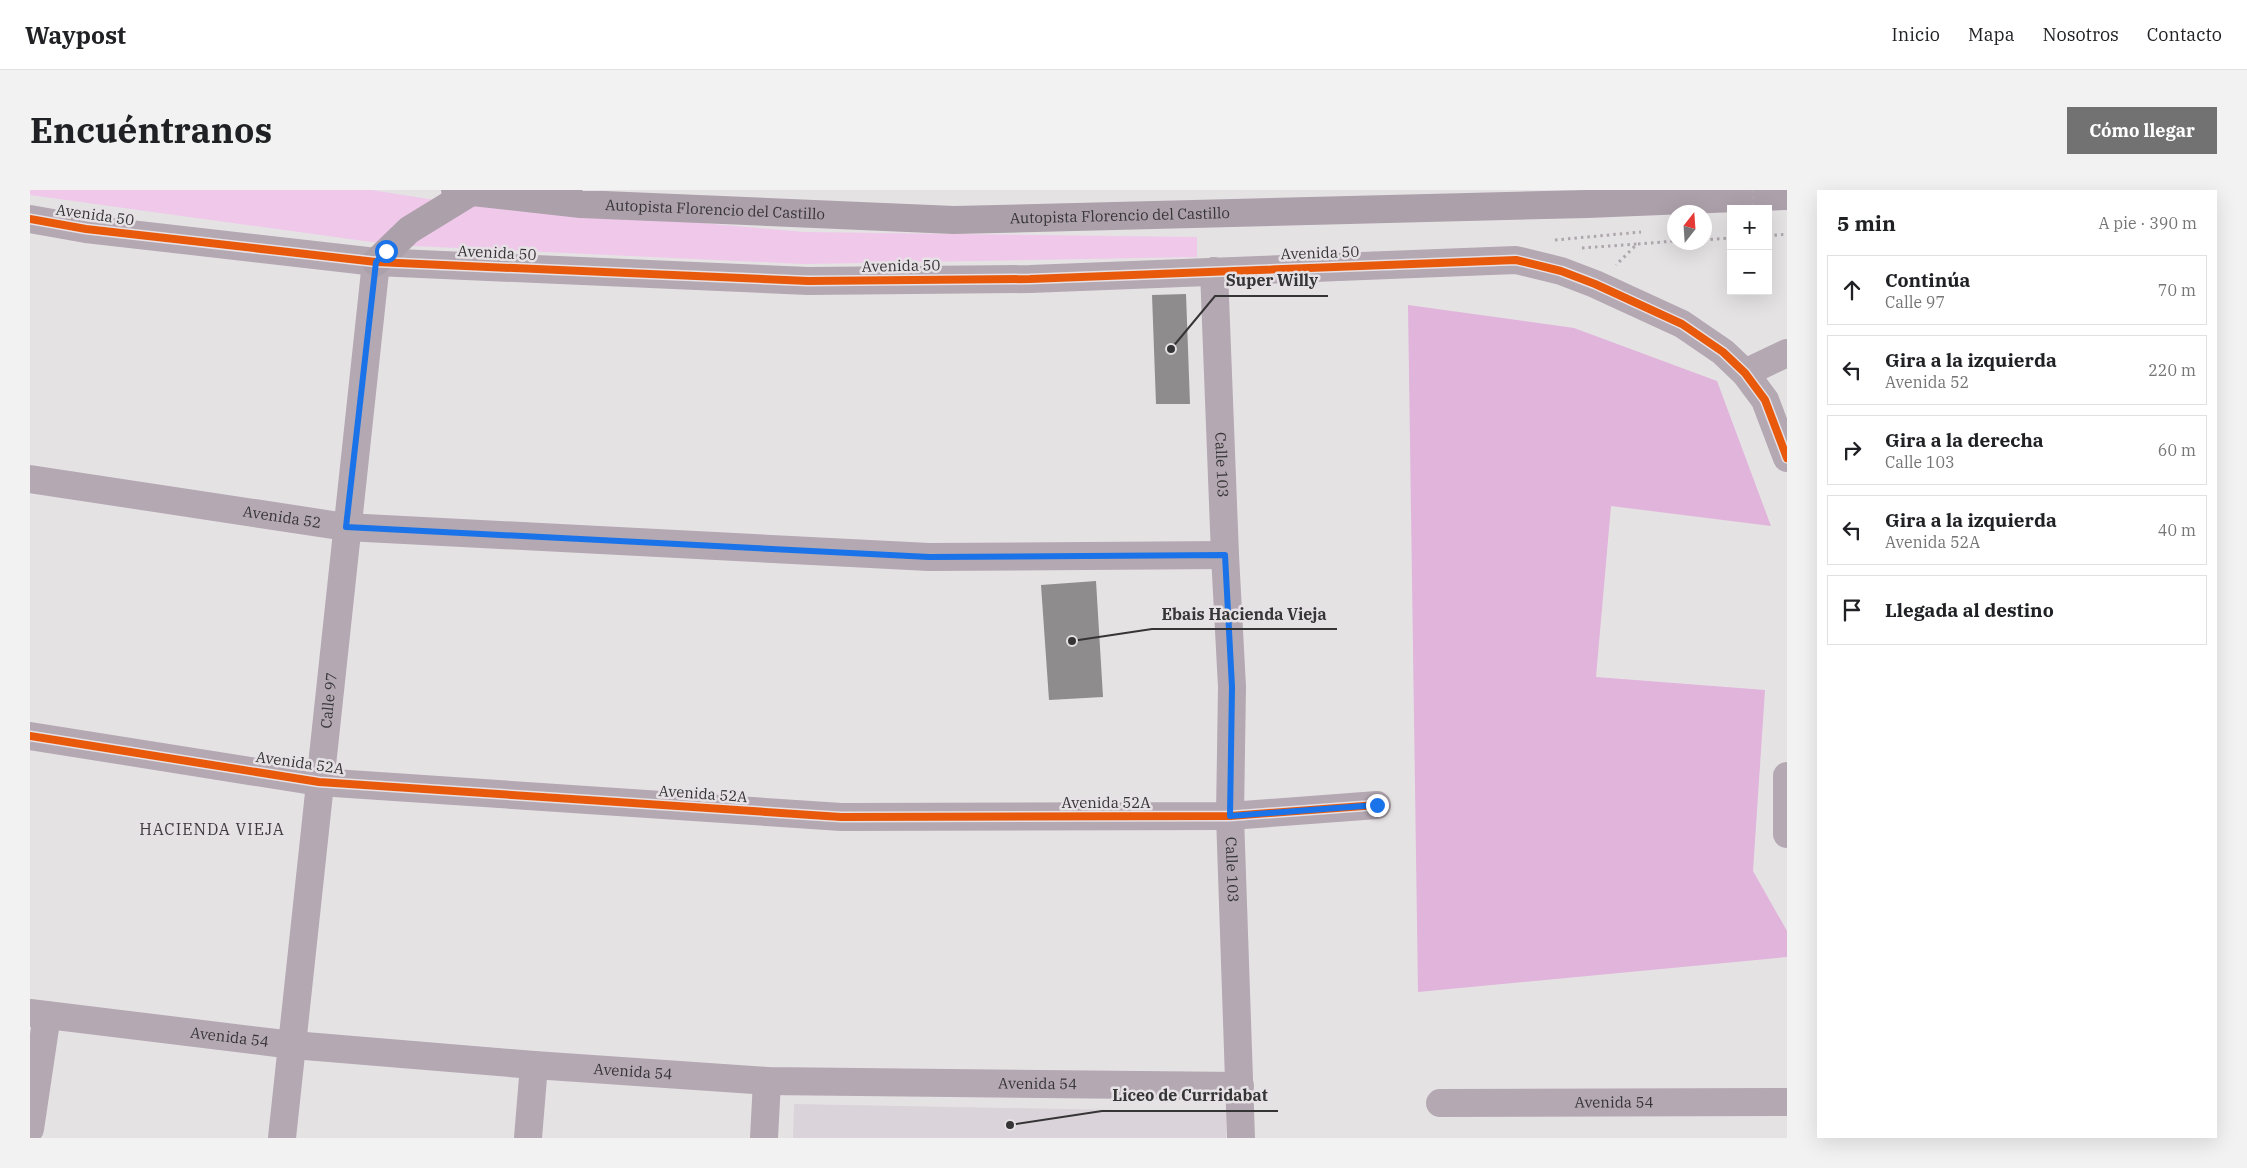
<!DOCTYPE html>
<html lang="es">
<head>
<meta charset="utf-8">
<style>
	body { margin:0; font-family:"IBM Plex Serif",serif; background:#f2f2f2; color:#202124 }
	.controls { position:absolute; right:15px; top:15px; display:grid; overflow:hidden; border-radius:0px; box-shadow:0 5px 20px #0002 }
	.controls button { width:45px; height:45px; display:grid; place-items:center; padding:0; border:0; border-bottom:1px solid #e0e0e0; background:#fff; color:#202124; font:25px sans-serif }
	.compass { position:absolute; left:1637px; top:15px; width:45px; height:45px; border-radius:50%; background:#fff; box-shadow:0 5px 20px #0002; rotate:17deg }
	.stop { position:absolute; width:15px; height:15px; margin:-11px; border:4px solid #1a73e8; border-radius:50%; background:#fff }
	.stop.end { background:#1a73e8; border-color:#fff; box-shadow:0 1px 5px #0008 }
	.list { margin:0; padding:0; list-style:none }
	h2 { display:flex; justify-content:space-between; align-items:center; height:65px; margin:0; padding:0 20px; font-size:21px }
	h2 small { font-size:16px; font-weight:400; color:#757577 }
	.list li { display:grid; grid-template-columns:32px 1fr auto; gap:15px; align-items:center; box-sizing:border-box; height:70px; margin:0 10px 10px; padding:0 10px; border:1px solid #e0e0e0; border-radius:0px }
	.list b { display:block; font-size:19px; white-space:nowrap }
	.list p { margin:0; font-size:16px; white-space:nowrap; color:#757577 }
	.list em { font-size:16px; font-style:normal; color:#757577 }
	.icon { flex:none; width:28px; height:28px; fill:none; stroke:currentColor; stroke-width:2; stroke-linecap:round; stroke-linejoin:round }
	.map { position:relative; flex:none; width:1757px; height:948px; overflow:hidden; border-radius:0px }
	header { display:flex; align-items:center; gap:30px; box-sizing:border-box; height:70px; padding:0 25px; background:#fff; border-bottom:1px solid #e0e0e0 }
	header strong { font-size:24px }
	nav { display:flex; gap:28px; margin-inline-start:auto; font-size:18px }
	.intro { display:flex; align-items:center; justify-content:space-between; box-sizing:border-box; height:120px; padding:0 30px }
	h1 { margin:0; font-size:35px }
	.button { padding:12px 22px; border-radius:0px; background:#737273; color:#fff; font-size:18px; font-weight:700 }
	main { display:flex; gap:30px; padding:0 30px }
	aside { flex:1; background:#fff; border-radius:0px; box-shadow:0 5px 20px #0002 }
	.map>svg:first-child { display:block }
	.built { fill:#dad3d9 }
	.green { fill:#efc8ea }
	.forest { fill:#e0b4db }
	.building { fill:#8e8c8c }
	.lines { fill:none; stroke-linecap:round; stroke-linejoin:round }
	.path { stroke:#aea6ad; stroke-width:3; stroke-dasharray:2.5 4; stroke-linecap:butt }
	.minor { stroke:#b4a8b2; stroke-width:28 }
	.major { stroke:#aca0aa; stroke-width:28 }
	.path-bridge { stroke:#aea6ad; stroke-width:3; stroke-dasharray:2.5 4; stroke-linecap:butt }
	.cycleway-casing { stroke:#e6e1e5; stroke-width:11 }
	.cycleway { stroke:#e8590c; stroke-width:8 }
	.route { stroke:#1a73e8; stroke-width:6 }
	.labels { text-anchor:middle; stroke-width:5; stroke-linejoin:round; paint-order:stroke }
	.street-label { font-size:15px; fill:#363536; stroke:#e6e1e5 }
	.neighbourhood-label { font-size:16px; letter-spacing:1px; fill:#3e3b3e; stroke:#e6e1e5 }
	.leader { fill:none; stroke:#363536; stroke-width:2 }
	.callout-dot { fill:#363536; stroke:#e6e1e5; stroke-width:2 }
	.callout-label { font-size:16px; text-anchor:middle; font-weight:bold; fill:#363536; stroke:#e6e1e5; stroke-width:5; stroke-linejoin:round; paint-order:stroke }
</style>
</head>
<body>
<header>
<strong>Waypost</strong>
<nav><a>Inicio</a><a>Mapa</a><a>Nosotros</a><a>Contacto</a></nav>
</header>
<div class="intro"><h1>Encuéntranos</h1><a class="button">Cómo llegar</a></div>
<main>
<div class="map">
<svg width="1757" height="948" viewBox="0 0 1757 948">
	<rect width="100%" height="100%" fill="#e5e2e4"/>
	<!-- built -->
	<path class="built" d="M764 914 1196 922V948H763Z"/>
	<!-- green -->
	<path class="green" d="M0 0H342L398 9 774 42 1167 47V67L774 74 363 55 0 5Z"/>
	<!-- forest -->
	<path class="forest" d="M1378 115 1544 138 1687 191 1741 336 1581 316 1566 487 1735 500 1723 681 1757 741V767L1388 802Z"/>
	<!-- building -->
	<path class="building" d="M1156 104 1160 214H1126L1122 105Z
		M1066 391 1073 507 1019 510 1011 395Z"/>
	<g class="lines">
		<!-- path -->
		<path class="path" d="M1738 46 1757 44
			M1525 50 1611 42
			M1674 50 1701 48
			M1608 54 1644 51
			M1552 58 1607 54 1586 75"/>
		<!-- minor -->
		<g class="minor">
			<path d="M0 29 56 39 346 72 778 91 1000 89 1486 70 1531 81 1565 94 1652 134 1693 162 1715 183 1735 210 1757 268"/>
			<path id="s1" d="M1184 81 1195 365 1202 497 1200 626 1211 948"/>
			<path d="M1715 183 1757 163"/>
			<path id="s2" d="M0 289 316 337 899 367 1195 365"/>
			<path d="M0 546 289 592 811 627 1200 626 1347 615"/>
			<path d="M1757 586V644"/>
			<path id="s3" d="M0 823 263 855 504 875 737 891 1210 896"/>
			<path id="s4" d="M1410 913 1757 912"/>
			<path d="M0 939 17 825"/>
			<path id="s5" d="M252 948 346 72"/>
			<path d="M498 948 504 875"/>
			<path d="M734 948 737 891"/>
		</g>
		<!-- major -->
		<g class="major">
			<path id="s6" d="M425 0 551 14 924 30 1557 14 1757 6"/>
			<path d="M346 72 379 40 441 2"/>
		</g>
		<!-- path-bridge -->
		<path class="path-bridge" d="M1723 0V19"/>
		<defs>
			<path id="cycleway" d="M0 29 56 39 346 72 778 91 1000 89 1486 70 1531 81 1565 94 1652 134 1693 162 1715 183 1735 210 1757 268
				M0 546 289 592 811 627 1200 626 1347 615"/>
		</defs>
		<!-- cycleway casing -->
		<use href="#cycleway" class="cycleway-casing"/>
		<!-- cycleway -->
		<use href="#cycleway" class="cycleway"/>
	</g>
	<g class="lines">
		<!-- route -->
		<path class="route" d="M356 61 346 72 316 337 899 367 1195 365 1202 497 1200 626 1347 615"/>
	</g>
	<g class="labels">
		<!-- street labels -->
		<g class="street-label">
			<text dy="5" stroke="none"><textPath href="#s6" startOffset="261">Autopista Florencio del Castillo</textPath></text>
			<text transform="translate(65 25) rotate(8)" y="5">Avenida 50</text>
			<text dy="5" stroke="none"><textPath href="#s6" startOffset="666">Autopista Florencio del Castillo</textPath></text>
			<text transform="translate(467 63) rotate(3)" y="5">Avenida 50</text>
			<text transform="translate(1290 63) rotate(-2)" y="5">Avenida 50</text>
			<text transform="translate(871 76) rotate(-1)" y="5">Avenida 50</text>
			<text dy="5" stroke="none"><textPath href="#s1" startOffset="194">Calle 103</textPath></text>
			<text dy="5" stroke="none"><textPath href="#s2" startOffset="255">Avenida 52</textPath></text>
			<text dy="5" stroke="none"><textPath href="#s5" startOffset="440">Calle 97</textPath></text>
			<text transform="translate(270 573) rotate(8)" y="5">Avenida 52A</text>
			<text transform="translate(673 604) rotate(4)" y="5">Avenida 52A</text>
			<text x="1076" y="618">Avenida 52A</text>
			<text dy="5" stroke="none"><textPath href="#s1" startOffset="599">Calle 103</textPath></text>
			<text dy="5" stroke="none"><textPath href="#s3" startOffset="201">Avenida 54</textPath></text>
			<text dy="5" stroke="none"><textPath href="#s3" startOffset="606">Avenida 54</textPath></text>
			<text dy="5" stroke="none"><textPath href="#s3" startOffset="1011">Avenida 54</textPath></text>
			<text dy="5" stroke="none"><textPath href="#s4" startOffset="174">Avenida 54</textPath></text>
		</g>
		<!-- neighbourhood labels -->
		<g class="neighbourhood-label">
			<text x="182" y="645">HACIENDA VIEJA</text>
		</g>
	</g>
	<!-- callouts -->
	<path class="leader" d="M1141 159L1185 106H1298M1042 451L1122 439H1307M980 935L1072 921H1248"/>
	<g class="callout-dot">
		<circle cx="1141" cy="159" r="5"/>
		<circle cx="1042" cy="451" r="5"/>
		<circle cx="980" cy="935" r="5"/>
	</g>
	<g class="callout-label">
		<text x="1242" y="96">Super Willy</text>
		<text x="1214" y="430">Ebais Hacienda Vieja</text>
		<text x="1160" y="911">Liceo de Curridabat</text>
	</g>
</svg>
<div class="controls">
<button>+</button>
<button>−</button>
</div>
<svg class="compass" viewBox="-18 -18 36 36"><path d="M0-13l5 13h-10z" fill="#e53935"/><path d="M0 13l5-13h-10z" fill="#757577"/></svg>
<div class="stop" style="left:356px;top:61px"></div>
<div class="stop end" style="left:1347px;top:615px"></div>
</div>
<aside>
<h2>5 min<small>A pie · 390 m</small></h2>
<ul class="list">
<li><svg class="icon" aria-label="ahead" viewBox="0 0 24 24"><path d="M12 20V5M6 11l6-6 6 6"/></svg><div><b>Continúa</b><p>Calle 97</p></div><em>70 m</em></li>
<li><svg class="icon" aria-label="left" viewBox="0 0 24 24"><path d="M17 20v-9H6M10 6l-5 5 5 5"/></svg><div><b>Gira a la izquierda</b><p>Avenida 52</p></div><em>220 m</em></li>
<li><svg class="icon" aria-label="right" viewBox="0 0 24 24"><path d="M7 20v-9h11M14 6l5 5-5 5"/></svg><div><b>Gira a la derecha</b><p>Calle 103</p></div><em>60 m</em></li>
<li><svg class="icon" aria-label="left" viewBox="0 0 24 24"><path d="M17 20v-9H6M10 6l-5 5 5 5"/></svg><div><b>Gira a la izquierda</b><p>Avenida 52A</p></div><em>40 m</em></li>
<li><svg class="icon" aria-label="arrive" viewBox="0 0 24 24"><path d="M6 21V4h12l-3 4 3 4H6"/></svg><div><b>Llegada al destino</b></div></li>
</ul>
</aside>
</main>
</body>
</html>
